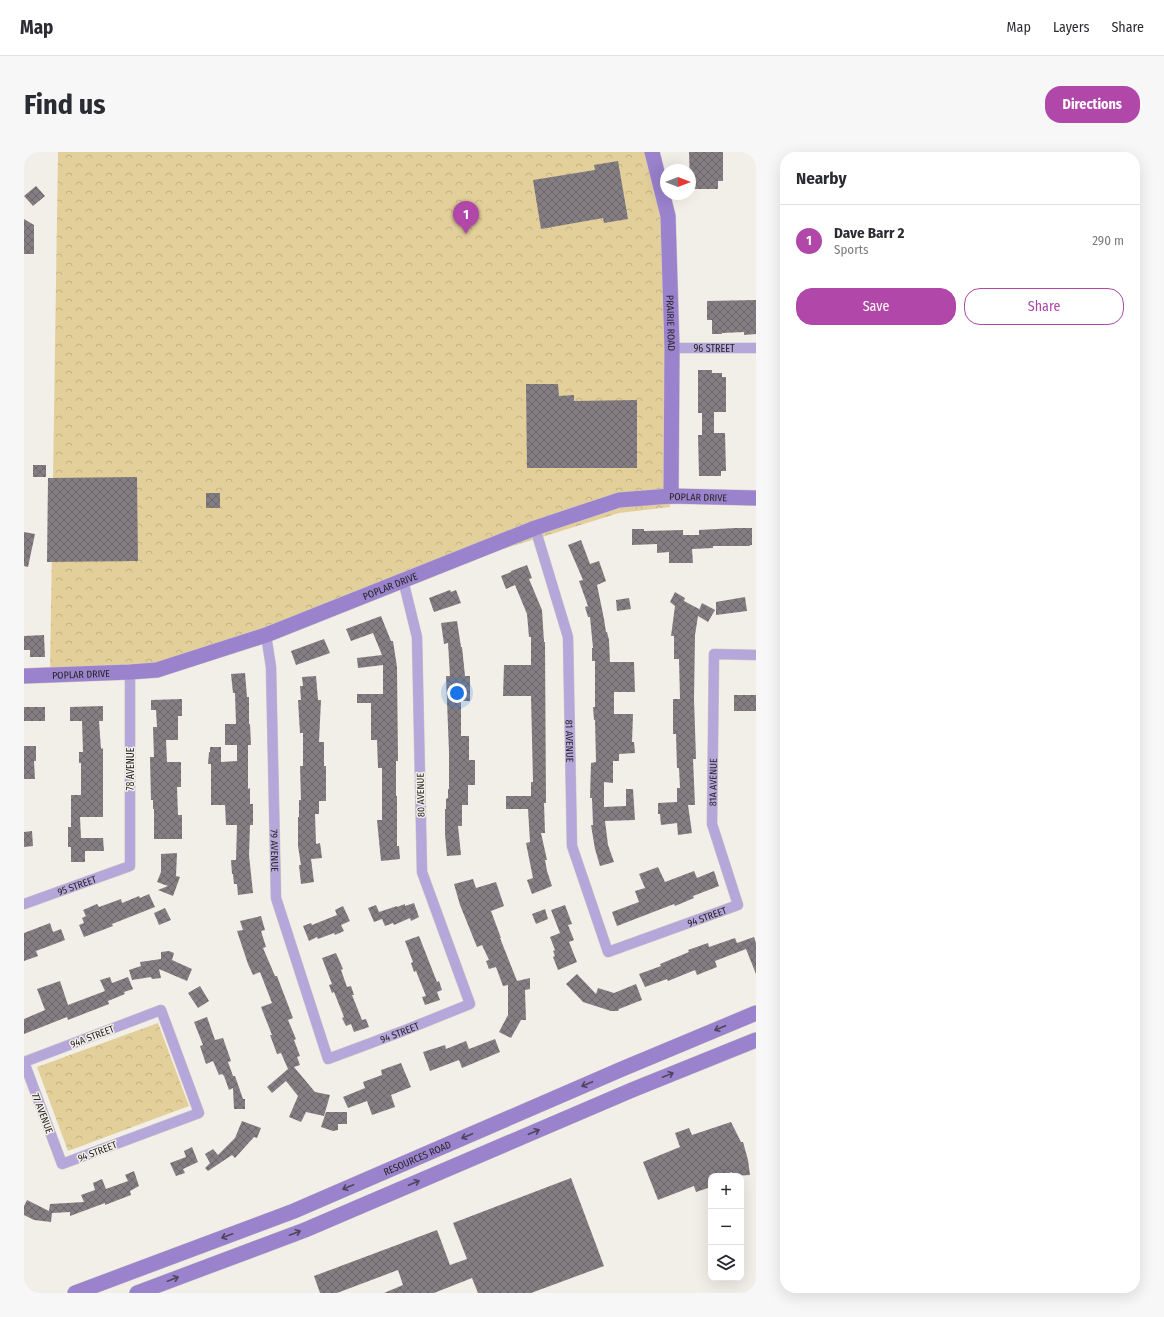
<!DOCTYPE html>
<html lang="en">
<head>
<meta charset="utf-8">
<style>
	body { margin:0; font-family:"Fira Sans Condensed",sans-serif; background:#f7f7f7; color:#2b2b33 }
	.controls { position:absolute; right:12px; bottom:12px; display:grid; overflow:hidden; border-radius:8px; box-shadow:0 4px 16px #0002 }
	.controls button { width:36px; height:36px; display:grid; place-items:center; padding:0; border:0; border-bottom:1px solid #e1e1e2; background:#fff; color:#2b2b33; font:20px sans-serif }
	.compass { position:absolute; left:636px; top:12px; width:36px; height:36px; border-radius:50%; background:#fff; box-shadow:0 4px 16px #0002; rotate:90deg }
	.you { position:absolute; left:433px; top:541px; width:14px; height:14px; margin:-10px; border:3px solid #fff; border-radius:50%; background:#1a73e8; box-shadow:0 0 0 6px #1a73e833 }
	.badge { display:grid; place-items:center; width:26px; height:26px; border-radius:50%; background:#b047a9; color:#fff; font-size:13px; font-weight:700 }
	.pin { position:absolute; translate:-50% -33px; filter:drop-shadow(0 1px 2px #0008) }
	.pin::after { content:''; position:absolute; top:21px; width:14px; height:12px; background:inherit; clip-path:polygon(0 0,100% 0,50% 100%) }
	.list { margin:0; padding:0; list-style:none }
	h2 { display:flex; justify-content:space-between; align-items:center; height:52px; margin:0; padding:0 16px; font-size:17px }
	h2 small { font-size:13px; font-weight:400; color:#7c7c81 }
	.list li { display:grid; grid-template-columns:26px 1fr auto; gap:12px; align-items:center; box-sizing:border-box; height:72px; padding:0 16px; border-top:1px solid #e1e1e2 }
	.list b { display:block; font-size:15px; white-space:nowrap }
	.list p { margin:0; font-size:13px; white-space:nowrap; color:#7c7c81 }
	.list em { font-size:13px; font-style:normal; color:#7c7c81 }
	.actions { display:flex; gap:8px; padding:12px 16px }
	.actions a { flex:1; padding:9px 0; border:1px solid #b047a9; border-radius:16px; text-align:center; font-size:14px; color:#b047a9 }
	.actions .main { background:#b047a9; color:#fff }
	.icon { flex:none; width:22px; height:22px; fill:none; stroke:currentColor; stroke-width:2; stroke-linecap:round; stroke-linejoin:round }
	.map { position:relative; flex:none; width:732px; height:1141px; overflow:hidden; border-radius:16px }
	header { display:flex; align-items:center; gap:24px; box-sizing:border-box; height:56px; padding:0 20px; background:#fff; border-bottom:1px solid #e1e1e2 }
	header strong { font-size:19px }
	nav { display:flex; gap:22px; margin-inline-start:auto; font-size:14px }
	.intro { display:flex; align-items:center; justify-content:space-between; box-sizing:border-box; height:96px; padding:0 24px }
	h1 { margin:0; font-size:28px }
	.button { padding:10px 18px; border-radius:16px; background:#b047a9; color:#fff; font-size:14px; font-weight:700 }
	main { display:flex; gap:24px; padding:0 24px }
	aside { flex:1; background:#fff; border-radius:16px; box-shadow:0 4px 16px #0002 }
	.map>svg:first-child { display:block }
	.park { fill:url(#park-crowns) }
	.building { fill:url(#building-cross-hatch) }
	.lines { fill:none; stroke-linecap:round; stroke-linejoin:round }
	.street-casing { stroke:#cdcbc5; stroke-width:11 }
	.secondary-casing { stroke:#cdcbc5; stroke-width:16 }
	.street { stroke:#b6a7da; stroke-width:10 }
	.secondary { stroke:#9a82cd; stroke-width:15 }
	.oneway { stroke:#4f465e }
	.labels { text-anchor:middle; stroke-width:3; stroke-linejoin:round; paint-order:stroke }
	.street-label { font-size:10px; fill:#272623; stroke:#f2efe8 }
</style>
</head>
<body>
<header>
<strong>Map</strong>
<nav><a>Map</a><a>Layers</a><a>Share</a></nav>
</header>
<div class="intro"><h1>Find us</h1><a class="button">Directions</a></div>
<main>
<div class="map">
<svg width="732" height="1141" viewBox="0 0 732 1141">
	<defs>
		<pattern id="park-crowns" width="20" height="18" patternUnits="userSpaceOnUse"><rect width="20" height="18" fill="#e3cf9a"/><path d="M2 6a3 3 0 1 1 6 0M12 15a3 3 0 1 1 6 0" fill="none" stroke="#c3b284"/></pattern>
		<pattern id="building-cross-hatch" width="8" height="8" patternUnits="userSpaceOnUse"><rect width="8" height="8" fill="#847e82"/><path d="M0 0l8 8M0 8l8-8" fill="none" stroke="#6c676a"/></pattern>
	</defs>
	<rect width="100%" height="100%" fill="#f2efe8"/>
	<!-- park -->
	<path class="park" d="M34 0H626L652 105V201L646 355 595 361 379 428 133 518 26 523Z
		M134 871 165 954 44 999 13 915Z"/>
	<!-- building -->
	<path class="building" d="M665 0H699V29H694V37H670V33H666Z
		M594 9 604 67 580 71 579 66 517 77 509 28 571 18 570 13Z
		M12 34 21 44 9 54 0 44Z
		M0 67 10 73V102H0Z
		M732 148V182L720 183V180L698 181V182H688V168H683V149Z
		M674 218H688V221H698V225H702V260H690V281H701L702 319H697V324H675L674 283H678V261H674Z
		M502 232H534L535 244 550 243V249L613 248V316H503Z
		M9 313H22V325H9Z
		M113 325 114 409 23 410 24 326Z
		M182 341H196V356H182Z
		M711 376H728V393H726V394H689V396L668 397 669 411H645V400L633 401V392L608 393V377H620V379L659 378V383H675V378Z
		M0 380 11 382 4 415 0 414Z
		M557 388 566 412 575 409 582 429 573 433 580 467 582 480H583L585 488 586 510H610L611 540H590V562H609L608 590H610L611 601 595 602V609H589V631L580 630V655L602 654V637H609L611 668 581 669 584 693 590 710 576 714 571 697 567 673H569L568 646H566L567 611 572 610 571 568H570L569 555H571V509H568V496H569L566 465H564L561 455 564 454 555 429 559 428 544 393Z
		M503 413 508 426 505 427 518 458 520 490H521L522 651H520L521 681H517L523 708H521L523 719 528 734 508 742 503 728 509 726 502 691 506 690 504 657H482V644H507V630H509L507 544H479L480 513H507V485H505L503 462 491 433 482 437 477 424 487 420V419Z
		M426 438 427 440 432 438 437 451 410 460 405 446Z
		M651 440 661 446 660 449 675 457V458L678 451 691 458 684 470 674 464 671 483 670 547 672 607H669L671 653H664L668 681 654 683 653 671 637 673 636 662H634V651L653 650V636H656L655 616H653L652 582H649V547H656L655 507H650V484H647L651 454 646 450Z
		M721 445 723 459 692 463V450Z
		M605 446 607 457 593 459 592 448Z
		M357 464 367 489H369L373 515 374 609H372V644H373V694H375L376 707 357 709 353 668H358V616H354L353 588H347V551H333V542H359V513L334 516 333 506 358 503 349 481 327 489 322 477Z
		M433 469 437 495H438L441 524H446V549H437V584H445V608H451V633H444V653H438V674H434L437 703 423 704 421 682V657H422V647L424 646V637H425V600L422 524H426L424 491 420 492 417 471Z
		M20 483 21 505H6V498H0V484Z
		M300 487 306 501 272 513 267 499Z
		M221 521 223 545H225V572H226L227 593H224V637L226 636V652H229V673H226L225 703 229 741 214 743 213 732H210L209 722H208L207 708H212L213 673H202L201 653H187V612H184L185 600H186V595H197V610L213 609V593H201V572H212L211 541H209L207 522Z
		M292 524 294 548H297L295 590H300V614H302V649H295V662H291L292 692 296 691 298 706 287 707 290 730 277 732 275 713H277L274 694V665H275V648H277L276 614H279V581H276L274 548H277L276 534H279L278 525Z
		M710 543H732V559H710Z
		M158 547V564H154V588H142L143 610H157V635H153L154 663H158V687H130V657H129V648H127L126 605H130L129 575H133L132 558H127V548Z
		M79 554V569H75L77 597 79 596V665H56L57 686H79L80 699H61V710H47V695H44V675H47V643H57V611H55V600H59L58 569H46V555Z
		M0 555H21V569H0Z
		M0 594H12V609H10L11 627H0Z
		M8 679 9 694 0 695V680Z
		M153 701 152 724 156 725 149 744 134 738 144 734 133 730 137 720V702Z
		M634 715 641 730 670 719 673 726 690 719 695 734 669 744 670 746 651 754 650 752 593 774 588 760 615 750 611 739 621 736 615 722Z
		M449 727 452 736 472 730 480 754 467 759 477 786H476L493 829 506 826V837L501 838 502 868H497L487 886 475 880 484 863V833L479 834 472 815 465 817 462 809 465 808 458 793 453 795 436 753 430 732Z
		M125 742 131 755 88 772 89 774 60 785 55 773 60 771 58 766 62 764 59 758 73 752 75 755 97 747 98 751 115 744 116 746Z
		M390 751 395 765 387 769 386 766 370 773 369 771 361 774 358 767 350 770 344 756 352 753 355 760 373 754V755L381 752V754Z
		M541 753 548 772 544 773 550 788 545 790 553 810 534 818 529 805 531 804 529 799 531 798 526 785 536 781 527 758Z
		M319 754 326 769 317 773 320 779 311 783 310 781 294 787 293 785 285 789 279 774 287 771 288 773 313 763 311 758Z
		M141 756 147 768 135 773 130 761Z
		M521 757 524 767 512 772 508 762Z
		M237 764 241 778 237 779 242 795 239 796 251 824H253L269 866 264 868 272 887 270 888 276 904 273 905 276 913 270 915 291 940 306 943 300 964 282 960 277 970 265 965 274 944 262 929 248 941 243 935 264 917 257 901 253 902 246 883H248L237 855 248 851 236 820 229 823 224 812 213 779 219 778 216 769Z
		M26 771 29 780 37 777 41 788 12 799 14 804 0 809V781Z
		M395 784 413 830 415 829 418 838 413 840 416 848 401 853 398 845 402 844 392 819 390 820 387 811 389 810 381 789Z
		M730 785 732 791V822L722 797 691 809 693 815 673 823 671 818 644 829 643 827 621 835 615 822 637 814 636 812 665 800 664 798 684 791 685 795 711 786 713 791Z
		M145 799 150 801 148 808 168 817 163 829 135 817 137 826 128 827 127 825 108 828 105 818 117 814 116 810 137 807V800Z
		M312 801 319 817 317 818 323 835 327 834 330 843H328L338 868 342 867 345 875 330 880 327 872 322 874 318 866 320 865 310 840 308 841 305 833 308 832 298 806Z
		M553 822 572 842 574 836 590 841 612 832 618 848 595 857 594 859H587L559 850 542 832Z
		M86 825 88 831 104 825 109 837 100 840 101 842 84 849 85 852 44 868 43 865 0 882V867L21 858 13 837 36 829 44 853 81 839 76 828Z
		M176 834 185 849 174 856 164 841Z
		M183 865 191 888 199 886 207 909 204 910 209 924H211L219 947H221V957H210L209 936 205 938 200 924 198 922 195 923 189 909 182 912 176 894 179 893 170 870Z
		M471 887 476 900 438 916 435 908 406 919 399 900 421 893 422 897 442 889 445 897Z
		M377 911 387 935 367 943 371 955 348 963 343 949 324 956 319 945 341 936 339 930 358 923 357 918Z
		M302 960H323V972H314V978L309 979 297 975Z
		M218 969 237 976 233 986 230 985 211 1006 208 1003 184 1019 181 1016 186 1011 181 1002 189 997 194 1003 211 986Z
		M707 970 717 990H719L724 1008 726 1023 709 1024 708 1020 698 1024H687V1035L672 1040 670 1034 634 1048 619 1010 656 995 651 981 665 976 668 983Z
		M168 995 174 1010 159 1017 161 1021 152 1024 146 1011 162 1005 160 999Z
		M110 1019 115 1034 106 1039 107 1043 81 1053V1051L46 1064V1060L28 1061 27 1070 10 1068 0 1063V1054L3 1048 25 1059 26 1052 60 1050 57 1043 71 1038 69 1031 78 1027 82 1037 104 1029 101 1023Z
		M547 1026 580 1114 507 1141H454L448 1126 410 1141H360L379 1133 374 1118 313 1141H296L290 1124 413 1078 426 1113 443 1107 429 1071Z"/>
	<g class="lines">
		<defs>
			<g id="street">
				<path id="s1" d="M648 196H732"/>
				<path id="s2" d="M511 376 544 485 548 694 584 800 714 753 688 672 690 502 732 503"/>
				<path id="s3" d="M242 483 247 515 252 746 304 907 379 879 446 852 398 720 393 485 379 428"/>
				<path id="s4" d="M0 752 106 714V520"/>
				<path d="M137 858 175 961 38 1012 0 910Z"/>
			</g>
			<g id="secondary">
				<path id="s5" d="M628 0 644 64 648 196 647 344"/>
				<path id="s6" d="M0 524 106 520 133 518 242 483 511 376 595 348 647 344 732 346"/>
				<path id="s7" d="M51 1141 270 1059 598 917 732 861"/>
				<path d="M113 1141 281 1078 608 938 732 888"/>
			</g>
		</defs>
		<!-- street casing -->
		<use href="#street" class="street-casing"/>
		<!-- secondary casing -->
		<use href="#secondary" class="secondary-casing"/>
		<!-- street -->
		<use href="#street" class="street"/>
		<!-- secondary -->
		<use href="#secondary" class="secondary"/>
	</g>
	<!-- one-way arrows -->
	<defs><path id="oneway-shaft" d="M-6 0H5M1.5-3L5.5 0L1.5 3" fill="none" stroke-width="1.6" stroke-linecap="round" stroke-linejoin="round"/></defs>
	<g class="oneway">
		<use href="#oneway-shaft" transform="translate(696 876) rotate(157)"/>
		<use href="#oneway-shaft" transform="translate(644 923) rotate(-22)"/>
		<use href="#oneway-shaft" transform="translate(563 932) rotate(157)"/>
		<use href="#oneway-shaft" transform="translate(510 980) rotate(-23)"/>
		<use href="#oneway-shaft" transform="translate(443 984) rotate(157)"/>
		<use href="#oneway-shaft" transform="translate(390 1031) rotate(-23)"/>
		<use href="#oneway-shaft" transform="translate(324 1035) rotate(157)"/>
		<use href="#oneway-shaft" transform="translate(271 1081) rotate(-21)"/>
		<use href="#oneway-shaft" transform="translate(203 1084) rotate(159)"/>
		<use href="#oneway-shaft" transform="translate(149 1127) rotate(-21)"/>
	</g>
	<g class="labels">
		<!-- street labels -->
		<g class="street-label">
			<text dy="4" stroke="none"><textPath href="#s5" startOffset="173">PRAIRIE ROAD</textPath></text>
			<text dy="4" stroke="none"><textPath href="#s1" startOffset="42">96 STREET</textPath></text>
			<text dy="4" stroke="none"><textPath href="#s6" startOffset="705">POPLAR DRIVE</textPath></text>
			<text dy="4" stroke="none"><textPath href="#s6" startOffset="381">POPLAR DRIVE</textPath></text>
			<text dy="4" stroke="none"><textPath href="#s6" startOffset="57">POPLAR DRIVE</textPath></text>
			<text dy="4" stroke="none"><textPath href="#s2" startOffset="218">81 AVENUE</textPath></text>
			<text transform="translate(106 617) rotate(-90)" y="4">78 AVENUE</text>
			<text dy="4" stroke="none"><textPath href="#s2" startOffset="700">81A AVENUE</textPath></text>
			<text transform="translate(396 643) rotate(-91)" y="4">80 AVENUE</text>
			<text dy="4" stroke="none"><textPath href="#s3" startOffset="216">79 AVENUE</textPath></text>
			<text dy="4" stroke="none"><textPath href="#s4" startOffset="56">95 STREET</textPath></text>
			<text dy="4" stroke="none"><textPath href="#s2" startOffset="540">94 STREET</textPath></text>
			<text dy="4" stroke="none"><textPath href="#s3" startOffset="509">94 STREET</textPath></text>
			<text transform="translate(68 884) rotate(-21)" y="4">94A STREET</text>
			<text transform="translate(19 961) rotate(69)" y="4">77 AVENUE</text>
			<text transform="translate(73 999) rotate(-21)" y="4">94 STREET</text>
			<text dy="4" stroke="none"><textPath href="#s7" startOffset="368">RESOURCES ROAD</textPath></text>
		</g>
	</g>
</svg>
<div class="controls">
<button>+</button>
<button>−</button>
<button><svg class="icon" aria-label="layers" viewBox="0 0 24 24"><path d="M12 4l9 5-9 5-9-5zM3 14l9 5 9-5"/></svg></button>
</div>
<svg class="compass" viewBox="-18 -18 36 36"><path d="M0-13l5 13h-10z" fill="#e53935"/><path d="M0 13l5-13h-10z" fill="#7c7c81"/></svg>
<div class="you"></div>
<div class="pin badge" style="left:442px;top:82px">1</div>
</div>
<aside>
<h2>Nearby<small></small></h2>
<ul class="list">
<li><span class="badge">1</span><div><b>Dave Barr 2</b><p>Sports</p></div><em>290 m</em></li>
</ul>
<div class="actions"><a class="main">Save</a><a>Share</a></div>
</aside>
</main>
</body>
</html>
